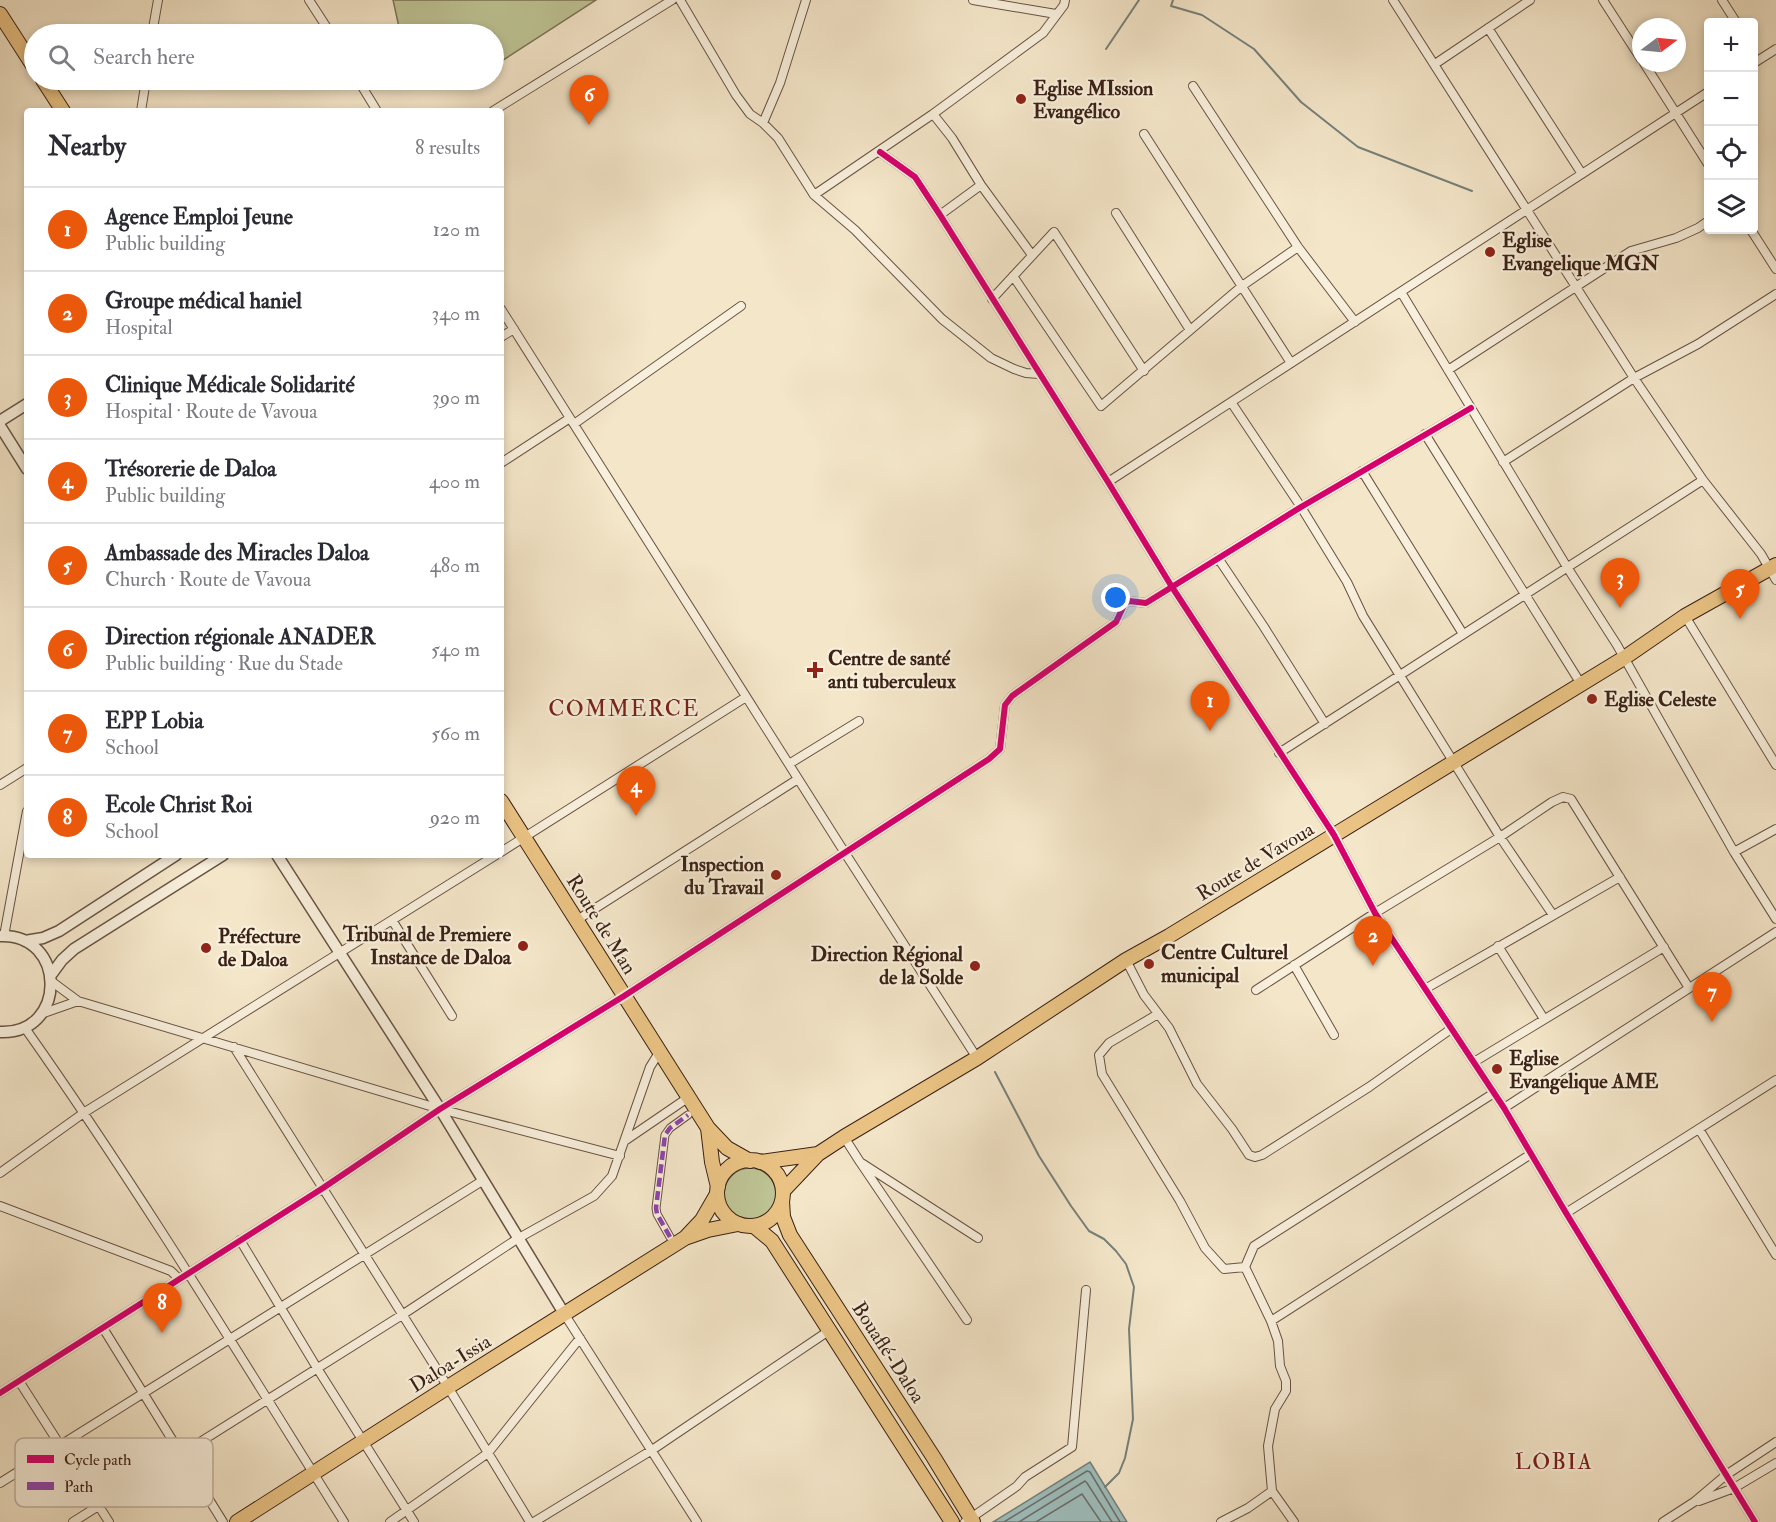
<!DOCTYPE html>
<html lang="en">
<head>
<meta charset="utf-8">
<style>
	body { margin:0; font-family:"IM FELL Double Pica",serif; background:#f7f7f7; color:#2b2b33 }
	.controls { position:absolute; right:18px; top:18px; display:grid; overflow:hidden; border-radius:6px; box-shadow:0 3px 9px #0003 }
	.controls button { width:54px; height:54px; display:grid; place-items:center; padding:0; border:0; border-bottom:2px solid #e1e1e2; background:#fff; color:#2b2b33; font:30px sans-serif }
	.compass { position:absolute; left:1632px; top:18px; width:54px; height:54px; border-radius:50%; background:#fff; box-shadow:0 3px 9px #0003; rotate:74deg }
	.you { position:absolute; left:1116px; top:598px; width:21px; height:21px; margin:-15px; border:4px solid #fff; border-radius:50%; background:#1a73e8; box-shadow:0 0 0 9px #1a73e833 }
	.badge { display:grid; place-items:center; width:39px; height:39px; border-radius:50%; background:#ea580c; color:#fff; font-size:20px; font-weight:700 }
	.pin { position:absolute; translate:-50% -50px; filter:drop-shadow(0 2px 3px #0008) }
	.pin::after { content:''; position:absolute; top:32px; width:21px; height:18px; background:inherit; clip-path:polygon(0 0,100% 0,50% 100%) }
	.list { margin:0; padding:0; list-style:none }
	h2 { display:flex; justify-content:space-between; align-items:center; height:78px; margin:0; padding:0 24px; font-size:26px }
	h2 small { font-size:20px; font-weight:400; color:#7c7c81 }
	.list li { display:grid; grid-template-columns:39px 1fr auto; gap:18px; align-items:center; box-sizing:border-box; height:84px; padding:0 24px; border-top:2px solid #e1e1e2 }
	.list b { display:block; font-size:22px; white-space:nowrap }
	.list p { margin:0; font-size:20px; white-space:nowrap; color:#7c7c81 }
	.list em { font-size:20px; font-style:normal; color:#7c7c81 }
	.icon { flex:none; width:33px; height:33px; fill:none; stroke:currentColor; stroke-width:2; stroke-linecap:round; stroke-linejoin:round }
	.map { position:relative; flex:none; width:1776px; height:1522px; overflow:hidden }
	.search { position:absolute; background:#fff; box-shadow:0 3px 9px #0003; left:24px; top:24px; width:480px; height:66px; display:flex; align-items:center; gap:15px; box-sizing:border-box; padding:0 21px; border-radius:33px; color:#7c7c81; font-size:22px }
	.panel { position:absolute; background:#fff; box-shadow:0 3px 9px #0003; left:24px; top:108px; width:480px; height:750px; border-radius:6px }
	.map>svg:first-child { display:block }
	.green { fill:#bec495; stroke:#7c7356; stroke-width:1.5 }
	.water { fill:#9ebebd; stroke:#76807a; stroke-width:1.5 }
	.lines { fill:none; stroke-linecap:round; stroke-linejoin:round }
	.shore { stroke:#6c706a; stroke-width:1.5 }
	.stream { stroke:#76807a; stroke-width:2 }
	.pedestrian-casing { stroke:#685343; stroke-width:9 }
	.minor-casing { stroke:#685343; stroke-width:10 }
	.tertiary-casing { stroke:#685343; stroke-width:13 }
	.primary-casing { stroke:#3a2216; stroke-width:16 }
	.trunk-casing { stroke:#3a2216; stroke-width:16 }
	.pedestrian { stroke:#f8efdc; stroke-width:7 }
	.minor { stroke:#f8efdc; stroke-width:8 }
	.tertiary { stroke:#f8efdc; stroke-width:10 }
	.primary { stroke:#eac384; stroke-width:14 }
	.trunk { stroke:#eac384; stroke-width:14 }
	.quiet { stroke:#8e44ad; stroke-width:4.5; stroke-dasharray:9 4.5; stroke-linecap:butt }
	.cycleway-casing { stroke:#f8efdc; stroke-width:10 }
	.cycleway { stroke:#d6006c; stroke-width:6 }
	.poi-dot { fill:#8f2418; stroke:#f8efdc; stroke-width:2 }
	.labels { text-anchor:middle; stroke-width:4.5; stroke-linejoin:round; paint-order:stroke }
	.poi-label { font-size:20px; font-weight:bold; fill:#3a2216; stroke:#f8efdc; text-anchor:start }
	.street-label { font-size:20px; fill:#3a2216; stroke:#f8efdc }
	.quarter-label { font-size:22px; letter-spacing:1.5px; fill:#7a1f14; stroke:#f8efdc }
	.key { fill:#f8efdc; stroke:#bfb2a1; stroke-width:1.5 }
	.key-label { font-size:16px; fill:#3a2216 }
</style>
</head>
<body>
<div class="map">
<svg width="1776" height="1522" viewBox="0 0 1776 1522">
	<rect width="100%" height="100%" fill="#f4e6c9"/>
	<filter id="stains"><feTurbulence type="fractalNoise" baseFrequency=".00333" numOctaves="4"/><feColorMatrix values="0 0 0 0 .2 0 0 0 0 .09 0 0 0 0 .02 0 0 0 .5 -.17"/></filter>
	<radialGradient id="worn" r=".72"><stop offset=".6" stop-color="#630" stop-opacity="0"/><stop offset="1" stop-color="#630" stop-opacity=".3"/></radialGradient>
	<!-- green -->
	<path class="green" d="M393 0H596L494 66V34H403L399 27Z
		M724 1194a26 26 0 1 1 52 0a26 26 0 1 1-52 0Z"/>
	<!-- water -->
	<path class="water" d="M1090 1462 1127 1522H993Z"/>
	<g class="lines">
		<!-- shore -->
		<path class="shore" d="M1004 1522 1087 1471 1090 1472 1120 1522
			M1019 1522 1085 1481 1087 1483 1112 1522
			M1036 1522 1082 1494 1101 1522"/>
		<!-- stream -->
		<path class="stream" d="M1173 0 1171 6 1202 15 1254 49 1301 102 1358 147 1472 191
			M1106 49 1139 0
			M995 1072 1039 1156 1071 1206 1089 1231 1104 1239 1116 1251 1126 1264 1134 1287 1129 1329 1133 1419 1125 1458 1119 1473 1105 1487"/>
		<defs>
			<path id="pedestrian" d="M670 1237 657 1214 656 1208 665 1135 670 1128 688 1115"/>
			<path id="minor" d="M309 0 331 34
				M680 0 736 95 750 114 763 123 778 138 814 195 855 230 942 319 991 358 1014 369 1026 373 1039 374
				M973 0 1056 14
				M1393 0 1634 378 1703 480 1761 554 1776 580
				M1603 0 1641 59
				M1722 0 1736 22
				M1488 28 1582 174
				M152 34 158 0
				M1644 63 1708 164
				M1754 63 1776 49
				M1435 64 1530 0
				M358 80 377 111
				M1193 86 1298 247 1355 322
				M141 111 146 80
				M493 111 672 0
				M933 114 952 138 981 185 1032 255
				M763 123 780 83 806 0
				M1144 134 1291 363
				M880 152 915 177 940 215 1108 482 1172 587 1334 835 1375 913 1504 1108 1566 1213 1755 1522
				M814 195 933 114 1043 33 1064 5 1065 0
				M1116 213 1190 330
				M940 215 981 185
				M1751 230 1776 269
				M1013 276 1101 406 1242 286 1298 247
				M1401 292 1567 567 1617 645 1734 852 1776 919
				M992 299 1054 232 1144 371
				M501 309 845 853 977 1058
				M501 337 514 329
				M1448 370 1631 251 1676 238 1698 228 1708 221
				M1231 402 1301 507 1347 582 1363 616 1500 837 1553 915
				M574 424 741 306
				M1425 434 1581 684
				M1503 462 1634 378 1698 344 1776 294
				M501 463 570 418
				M1362 471 1463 634
				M1108 482 1708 92
				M1218 558 1264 627 1325 724
				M1685 616 1776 765
				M1279 753 1703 480
				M789 764 859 721
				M0 785 27 768
				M501 852 746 697
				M1734 852 1776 829
				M392 920 452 1016
				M577 920 798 779
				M4 936 27 811
				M1498 946 1544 1019
				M1126 960 1144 995 1169 1028 1197 1084 1232 1129 1249 1155 1255 1157 1262 1155 1369 1087 1451 1029
				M1294 965 1334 1035
				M51 981 78 1001 440 1109 620 1156
				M1425 989 1620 877
				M1256 990 1375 913 1500 837 1552 802 1563 797 1571 799 1689 988
				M41 1014 78 1001
				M1158 1014 1109 1043 1099 1055 1102 1074 1180 1201 1205 1248 1224 1269 1245 1267
				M25 1028C138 1188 240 1356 344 1522
				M234 1047 448 1387 530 1522
				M1474 1062 1664 947
				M1504 1108 1776 932
				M1699 1129 1776 1255
				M844 1137 860 1162 978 1238
				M626 1140 689 1097
				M860 1162 967 1320
				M0 1173 85 1112 496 855
				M0 1206 171 1271 179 1279
				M1566 1213 1776 1080
				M240 1240 317 1368 414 1522
				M565 1315 697 1522
				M1271 1321 1531 1154
				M103 1328 223 1522
				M19 1381 109 1522
				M0 1393 323 1188 440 1109 624 996 989 759 1000 749 1005 705 1012 696 1116 622 1125 603 1129 601 1146 603 1301 507 1471 408
				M0 1483 482 1181
				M1699 1501 1734 1488 1776 1463
				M73 1522 402 1315 517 1239 594 1196 612 1176 650 1067 660 1051
				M390 1522 488 1453 580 1338
				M534 1522 652 1450 830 1330
				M965 1522 1017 1486 1025 1477 1072 1447 1086 1290
				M1221 1522 1248 1508 1272 1491
				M1294 1522 1272 1491 1268 1446 1275 1409 1286 1391V1381L1280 1366 1278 1341 1271 1321 1245 1267 1254 1246 1494 1093
				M1663 1522 1694 1502 1726 1475 1776 1442"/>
			<path id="tertiary" d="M0 421 27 404
				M0 426 27 469
				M277 855 440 1109 565 1315
				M0 936C67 933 68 1035 0 1032
				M25 941 43 938 59 931 176 855
				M51 975 62 960 74 949 223 855"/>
			<path id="primary" d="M760 1162 818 1154
				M783 1191 818 1154 844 1137 977 1058 1126 960 1169 936 1624 658 1685 616 1776 565
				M686 1237 702 1220 717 1194
				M237 1522 448 1387 685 1238 708 1230 738 1224"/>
			<path id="trunk" d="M0 14 34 67
				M43 80 63 111
				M501 801 708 1128 727 1148 750 1161
				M708 1128 712 1162 718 1187
				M717 1193a33 33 0 1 1 66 0a33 33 0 1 1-66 0Z
				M782 1201 783 1217 790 1235 934 1458 973 1522
				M754 1226 772 1241 952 1522"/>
		</defs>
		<!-- pedestrian casing -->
		<use href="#pedestrian" class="pedestrian-casing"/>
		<!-- minor casing -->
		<use href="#minor" class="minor-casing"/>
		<!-- tertiary casing -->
		<use href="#tertiary" class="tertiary-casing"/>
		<!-- primary casing -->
		<use href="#primary" class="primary-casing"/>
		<!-- trunk casing -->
		<use href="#trunk" class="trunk-casing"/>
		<!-- pedestrian -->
		<use href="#pedestrian" class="pedestrian"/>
		<!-- minor -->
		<use href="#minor" class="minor"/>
		<!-- tertiary -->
		<use href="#tertiary" class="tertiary"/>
		<!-- primary -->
		<use href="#primary" class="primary"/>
		<!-- trunk -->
		<use href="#trunk" class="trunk"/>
		<!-- quiet -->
		<path class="quiet" d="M670 1237 657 1214 656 1208 665 1135 670 1128 688 1115"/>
		<defs>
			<path id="cycleway" d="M880 152 915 177 940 215 1108 482 1172 587 1334 835 1375 913 1504 1108 1566 1213 1755 1522
				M0 1393 323 1188 440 1109 624 996 989 759 1000 749 1005 705 1012 696 1116 622 1125 603 1129 601 1146 603 1301 507 1471 408"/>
		</defs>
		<!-- cycleway casing -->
		<use href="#cycleway" class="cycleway-casing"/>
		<!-- cycleway -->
		<use href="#cycleway" class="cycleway"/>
	</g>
	<!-- markers -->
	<g class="poi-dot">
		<circle cx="1021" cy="99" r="6"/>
		<circle cx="1490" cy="252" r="6"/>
		<path d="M812 661h6v6h6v6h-6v6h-6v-6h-6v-6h6z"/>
		<circle cx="1592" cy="699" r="6"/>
		<circle cx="776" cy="875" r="6"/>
		<circle cx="523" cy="946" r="6"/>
		<circle cx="206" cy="948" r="6"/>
		<circle cx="1149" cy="964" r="6"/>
		<circle cx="975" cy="966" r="6"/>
		<circle cx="1497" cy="1069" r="6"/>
	</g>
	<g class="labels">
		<!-- poi labels -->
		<g class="poi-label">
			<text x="1033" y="95">Eglise MIssion<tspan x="1033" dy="23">Evangélico</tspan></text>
			<text x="1502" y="247">Eglise<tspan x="1502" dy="23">Evangelique MGN</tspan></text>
			<text x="828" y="665">Centre de santé<tspan x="828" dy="23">anti tuberculeux</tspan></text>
			<text x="1604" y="706">Eglise Celeste</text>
			<text x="764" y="871" text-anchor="end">Inspection<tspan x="764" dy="23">du Travail</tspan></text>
			<text x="511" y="941" text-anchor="end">Tribunal de Premiere<tspan x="511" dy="23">Instance de Daloa</tspan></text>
			<text x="218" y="943">Préfecture<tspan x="218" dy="23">de Daloa</tspan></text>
			<text x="1161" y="959">Centre Culturel<tspan x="1161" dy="23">municipal</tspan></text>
			<text x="963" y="961" text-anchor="end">Direction Régional<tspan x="963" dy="23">de la Solde</tspan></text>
			<text x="1509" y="1065">Eglise<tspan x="1509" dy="23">Evangelique AME</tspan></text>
		</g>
		<!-- street labels -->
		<g class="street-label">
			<text transform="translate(1255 861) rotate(-31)" y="7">Route de Vavoua</text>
			<text transform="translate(602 924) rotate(58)" y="7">Route de Man</text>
			<text transform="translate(889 1352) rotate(57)" y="7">Bouaflé-Daloa</text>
			<text transform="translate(450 1363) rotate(-32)" y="7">Daloa-Issia</text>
		</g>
		<!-- quarter labels -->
		<g class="quarter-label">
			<text x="624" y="716">COMMERCE</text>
			<text x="1554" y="1469">LOBIA</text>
		</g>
	</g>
	<!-- legend -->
	<rect x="15" y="1438" width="198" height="69" rx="9" class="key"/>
	<rect x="27" y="1455" width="27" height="8" fill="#d6006c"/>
	<rect x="27" y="1482" width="27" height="8" fill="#8e44ad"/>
	<g class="key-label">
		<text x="64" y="1465">Cycle path</text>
		<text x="64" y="1492">Path</text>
	</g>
	<rect width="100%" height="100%" filter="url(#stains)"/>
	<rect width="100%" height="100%" fill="url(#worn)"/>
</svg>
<div class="controls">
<button>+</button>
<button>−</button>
<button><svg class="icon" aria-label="locate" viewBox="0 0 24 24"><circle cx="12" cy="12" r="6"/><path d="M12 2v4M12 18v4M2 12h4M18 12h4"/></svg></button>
<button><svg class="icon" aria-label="layers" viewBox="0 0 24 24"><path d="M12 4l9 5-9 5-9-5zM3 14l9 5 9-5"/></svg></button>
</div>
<svg class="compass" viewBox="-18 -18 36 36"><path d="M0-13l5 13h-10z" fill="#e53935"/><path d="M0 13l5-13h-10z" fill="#7c7c81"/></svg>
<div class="you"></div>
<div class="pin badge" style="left:1210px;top:731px">1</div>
<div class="pin badge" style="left:1373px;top:966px">2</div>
<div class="pin badge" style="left:1620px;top:608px">3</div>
<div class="pin badge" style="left:636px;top:816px">4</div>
<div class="pin badge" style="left:1740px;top:619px">5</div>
<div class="pin badge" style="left:589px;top:125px">6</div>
<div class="pin badge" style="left:1712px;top:1022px">7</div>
<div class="pin badge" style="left:162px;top:1333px">8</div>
<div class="search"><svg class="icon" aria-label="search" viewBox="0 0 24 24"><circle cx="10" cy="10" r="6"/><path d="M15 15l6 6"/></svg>Search here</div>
<section class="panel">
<h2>Nearby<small>8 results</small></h2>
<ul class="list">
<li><span class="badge">1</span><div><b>Agence Emploi Jeune</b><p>Public building</p></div><em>120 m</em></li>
<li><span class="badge">2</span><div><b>Groupe médical haniel</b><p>Hospital</p></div><em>340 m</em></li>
<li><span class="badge">3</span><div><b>Clinique Médicale Solidarité</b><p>Hospital · Route de Vavoua</p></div><em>390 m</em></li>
<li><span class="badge">4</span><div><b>Trésorerie de Daloa</b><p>Public building</p></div><em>400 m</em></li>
<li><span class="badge">5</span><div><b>Ambassade des Miracles Daloa</b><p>Church · Route de Vavoua</p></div><em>480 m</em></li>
<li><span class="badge">6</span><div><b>Direction régionale ANADER</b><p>Public building · Rue du Stade</p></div><em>540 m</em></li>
<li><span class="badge">7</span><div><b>EPP Lobia</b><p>School</p></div><em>560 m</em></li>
<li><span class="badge">8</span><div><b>Ecole Christ Roi</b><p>School</p></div><em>920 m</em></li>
</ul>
</section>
</div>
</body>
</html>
